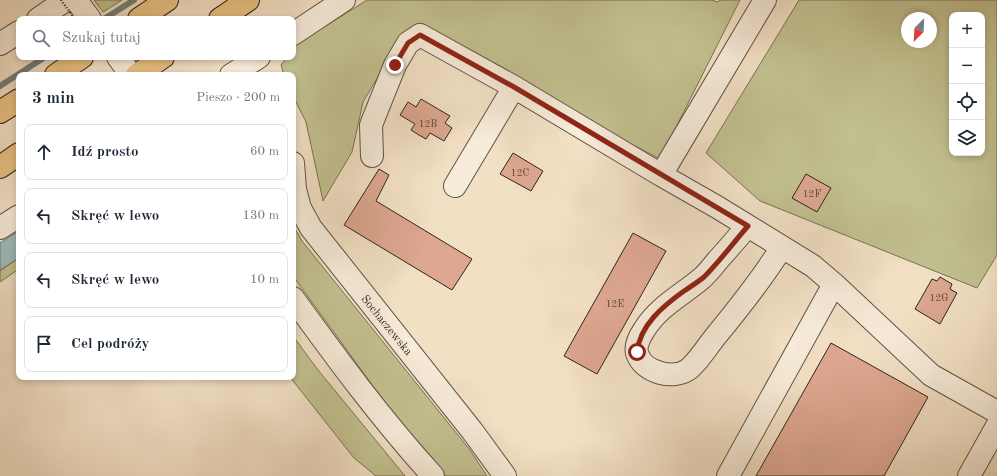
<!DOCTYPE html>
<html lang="pl">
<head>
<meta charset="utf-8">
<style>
	body { margin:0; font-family:"Old Standard TT",serif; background:#f6f6f7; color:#1f2937 }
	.controls { position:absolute; right:12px; top:12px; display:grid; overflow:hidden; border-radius:8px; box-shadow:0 2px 6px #0003 }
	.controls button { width:36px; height:36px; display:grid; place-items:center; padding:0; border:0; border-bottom:1px solid #e0e1e3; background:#fff; color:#1f2937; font:20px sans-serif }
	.compass { position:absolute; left:901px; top:12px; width:36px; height:36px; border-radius:50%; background:#fff; box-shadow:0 2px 6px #0003; rotate:204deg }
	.stop { position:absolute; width:12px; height:12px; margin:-9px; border:3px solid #8f2418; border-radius:50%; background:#fff }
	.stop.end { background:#8f2418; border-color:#fff; box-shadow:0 1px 4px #0008 }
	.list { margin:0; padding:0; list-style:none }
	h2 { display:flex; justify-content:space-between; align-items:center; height:52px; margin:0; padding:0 16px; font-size:17px }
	h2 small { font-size:13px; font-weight:400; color:#747a83 }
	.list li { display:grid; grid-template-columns:26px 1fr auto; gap:12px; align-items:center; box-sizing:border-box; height:56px; margin:0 8px 8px; padding:0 8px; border:1px solid #e0e1e3; border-radius:8px }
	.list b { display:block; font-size:15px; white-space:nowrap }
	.list em { font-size:13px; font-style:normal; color:#747a83 }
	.icon { flex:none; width:22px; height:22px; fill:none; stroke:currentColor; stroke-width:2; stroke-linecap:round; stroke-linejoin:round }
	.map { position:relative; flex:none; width:997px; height:476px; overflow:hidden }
	.search { position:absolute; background:#fff; box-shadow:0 2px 6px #0003; left:16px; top:16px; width:280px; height:44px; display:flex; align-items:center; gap:10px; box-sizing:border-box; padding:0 14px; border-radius:8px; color:#747a83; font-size:15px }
	.panel { position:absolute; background:#fff; box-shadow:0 2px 6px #0003; left:16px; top:72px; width:280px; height:308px; border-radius:8px }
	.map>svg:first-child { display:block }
	.green { fill:#c2c090; stroke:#797255; fill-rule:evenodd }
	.water { fill:#9dbbbb; stroke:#717f7b }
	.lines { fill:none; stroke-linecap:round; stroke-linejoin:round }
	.stream { stroke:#717f7b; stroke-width:6 }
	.building { fill:#dda790; stroke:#30251a }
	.minor-casing { stroke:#605445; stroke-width:24 }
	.highway-casing { stroke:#30251a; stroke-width:24 }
	.minor { stroke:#f7ebd9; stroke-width:22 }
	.highway { stroke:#e9c082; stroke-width:22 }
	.path-bridge { stroke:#30251a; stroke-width:2.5; stroke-dasharray:1 2; stroke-linecap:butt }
	.route { stroke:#8f2418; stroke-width:5 }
	.labels { text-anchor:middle; stroke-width:3; stroke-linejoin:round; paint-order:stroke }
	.number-label { font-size:10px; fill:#5b4638 }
	.street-label { font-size:12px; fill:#30251a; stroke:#f7ebd9 }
</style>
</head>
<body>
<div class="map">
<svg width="997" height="476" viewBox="0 0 997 476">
	<rect width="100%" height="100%" fill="#f2e0c5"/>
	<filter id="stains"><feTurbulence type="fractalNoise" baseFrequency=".005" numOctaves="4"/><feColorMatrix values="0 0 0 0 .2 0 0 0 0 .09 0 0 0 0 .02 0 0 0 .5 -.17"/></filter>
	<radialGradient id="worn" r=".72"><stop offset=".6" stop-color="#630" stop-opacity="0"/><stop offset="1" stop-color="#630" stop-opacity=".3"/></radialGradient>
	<!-- green -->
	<path class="green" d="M94 0H122L103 12Z
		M367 0H712L717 2 721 0H740L660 159 612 134 428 29 405 31 363 102 352 152 323 201 306 122 293 96V75H284L281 65 287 57H293L294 46Z
		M799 0H997V255L977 288 760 201 706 153ZM952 15H982V153H952ZM907 18H931V42H907Z
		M293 225 302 241 470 450 487 476H445L386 404 293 276Z
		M19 258V269L0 282V271Z
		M293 336 318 370 405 476H376L354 458 290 377H293Z"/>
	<!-- water -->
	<path class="water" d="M19 231V258L0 270V243Z"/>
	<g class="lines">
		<!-- stream -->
		<path class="stream" d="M104 19 134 0
			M0 86 45 57"/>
	</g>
	<!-- building -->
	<path class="building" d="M421 99 450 116 445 123 452 128 444 141 430 133 426 139 419 135 411 130 415 124 400 115 408 102 416 107Z
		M513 153 543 171 531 191 500 174Z
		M379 169 389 175 376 201 472 259 452 290 344 225Z
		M806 174 831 188 817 212 792 198Z
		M633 233 666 251 597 374 564 356Z
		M940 277 952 284 950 289 957 293 940 324 915 309 932 279 937 281Z
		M831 343 928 397 884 476H756Z"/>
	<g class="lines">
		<defs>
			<path id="minor" d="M76 0 90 19
				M765 0 661 175 717 207 813 266 834 284 931 375 997 412
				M38 19 66 0
				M293 34 344 0
				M0 44 19 32
				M118 57 131 75
				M231 75 259 57
				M372 156 371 125 395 65 408 43 420 35 514 87 661 175
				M293 163 295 189 300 208 311 228 473 432 505 476
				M455 186 514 87
				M748 226C738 237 728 249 718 260 713 266 708 273 702 278 681 296 659 306 644 330 640 336 635 346 637 353 643 373 675 381 690 368 700 359 707 347 715 337 739 308 762 279 782 247
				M0 228 19 216
				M293 298C337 359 382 420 433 476
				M728 476 834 284
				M969 476 997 426"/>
			<path id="highway" d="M139 19 167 0
				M220 19 248 0
				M56 75 82 57
				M137 75 163 57
				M0 112 19 100
				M0 167 19 154"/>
		</defs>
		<!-- minor casing -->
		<use href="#minor" class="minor-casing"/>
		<!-- highway casing -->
		<use href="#highway" class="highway-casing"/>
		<!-- minor -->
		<use href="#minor" class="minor"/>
		<!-- highway -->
		<use href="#highway" class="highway"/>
		<!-- path-bridge -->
		<path class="path-bridge" d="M61 0 75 19"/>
	</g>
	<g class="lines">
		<!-- route -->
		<path class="route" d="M395 65 408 43 420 35 514 87 748 226C733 243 720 261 704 277 698 282 690 287 684 291 663 306 640 325 637 352"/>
	</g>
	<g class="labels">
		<!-- number labels -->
		<g class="number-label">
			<text x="428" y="127">12B</text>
			<text x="520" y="176">12C</text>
			<text x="812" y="197">12F</text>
			<text x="939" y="301">12G</text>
			<text x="615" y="307">12E</text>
		</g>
		<!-- street labels -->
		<g class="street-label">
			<text transform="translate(387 325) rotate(51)" y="4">Sochaczewska</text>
		</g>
	</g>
	<rect width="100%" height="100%" filter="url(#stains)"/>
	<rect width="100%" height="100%" fill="url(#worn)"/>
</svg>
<div class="controls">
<button>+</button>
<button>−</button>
<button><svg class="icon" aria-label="locate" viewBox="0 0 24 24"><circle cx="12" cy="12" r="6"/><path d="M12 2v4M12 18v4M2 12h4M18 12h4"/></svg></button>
<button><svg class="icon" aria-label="layers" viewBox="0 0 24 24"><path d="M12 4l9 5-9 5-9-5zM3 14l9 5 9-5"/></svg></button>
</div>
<svg class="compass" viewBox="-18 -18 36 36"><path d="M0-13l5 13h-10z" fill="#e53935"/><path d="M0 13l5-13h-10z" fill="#747a83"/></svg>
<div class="stop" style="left:637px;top:352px"></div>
<div class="stop end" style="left:395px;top:65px"></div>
<div class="search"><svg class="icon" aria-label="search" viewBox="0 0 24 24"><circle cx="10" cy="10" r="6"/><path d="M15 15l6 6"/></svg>Szukaj tutaj</div>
<section class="panel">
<h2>3 min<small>Pieszo · 200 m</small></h2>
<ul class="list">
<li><svg class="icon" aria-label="ahead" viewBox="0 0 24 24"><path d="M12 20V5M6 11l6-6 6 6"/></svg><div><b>Idź prosto</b></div><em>60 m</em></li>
<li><svg class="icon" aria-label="left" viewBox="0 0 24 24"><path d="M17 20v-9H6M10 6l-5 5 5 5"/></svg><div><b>Skręć w lewo</b></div><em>130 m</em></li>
<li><svg class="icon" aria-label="left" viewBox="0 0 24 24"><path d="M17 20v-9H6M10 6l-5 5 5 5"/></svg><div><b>Skręć w lewo</b></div><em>10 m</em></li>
<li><svg class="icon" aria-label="arrive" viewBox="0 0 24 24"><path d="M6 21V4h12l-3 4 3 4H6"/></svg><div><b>Cel podróży</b></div></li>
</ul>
</section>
</div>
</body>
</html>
